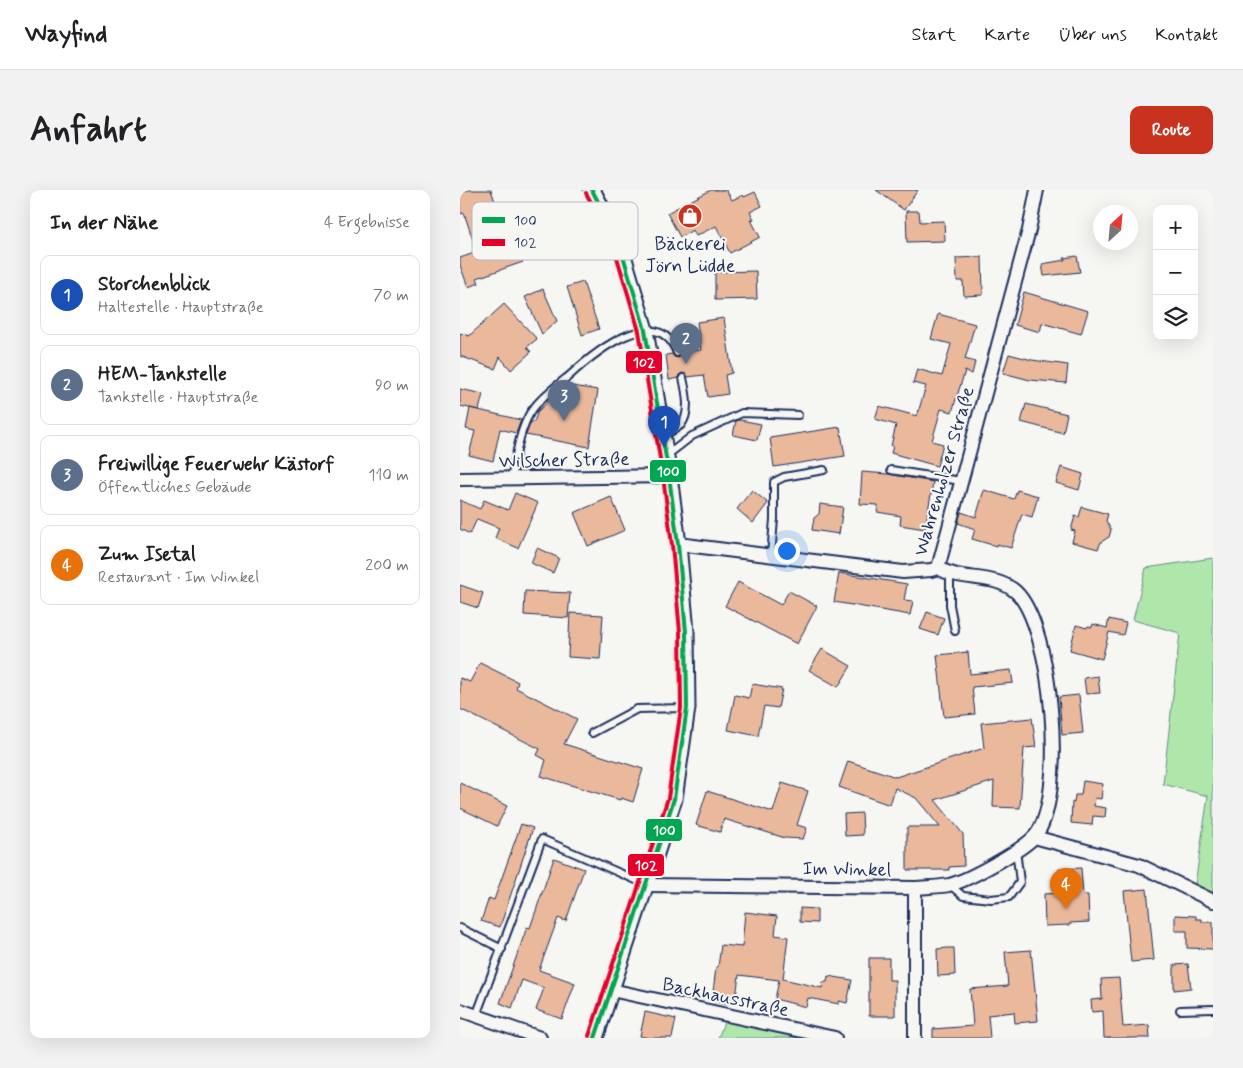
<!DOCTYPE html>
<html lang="de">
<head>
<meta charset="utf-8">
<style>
	body { margin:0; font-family:Mynerve,sans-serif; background:#f2f2f2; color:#202124 }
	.controls { position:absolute; right:15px; top:15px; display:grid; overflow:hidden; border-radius:10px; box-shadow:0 5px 20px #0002 }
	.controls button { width:45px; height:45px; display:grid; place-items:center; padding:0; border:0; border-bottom:1px solid #e0e0e0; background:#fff; color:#202124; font:25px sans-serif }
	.compass { position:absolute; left:633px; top:15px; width:45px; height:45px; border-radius:50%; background:#fff; box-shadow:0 5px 20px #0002; rotate:26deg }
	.you { position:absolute; left:326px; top:360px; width:18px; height:18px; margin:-12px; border:4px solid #fff; border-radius:50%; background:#1a73e8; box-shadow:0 0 0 8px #1a73e833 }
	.badge { display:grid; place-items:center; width:32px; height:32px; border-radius:50%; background:#c8321e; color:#fff; font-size:16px; font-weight:700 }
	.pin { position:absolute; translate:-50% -41px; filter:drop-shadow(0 1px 2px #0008) }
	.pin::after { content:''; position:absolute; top:26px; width:18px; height:15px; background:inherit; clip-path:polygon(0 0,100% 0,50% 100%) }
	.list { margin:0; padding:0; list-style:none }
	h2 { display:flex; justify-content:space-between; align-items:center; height:65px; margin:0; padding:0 20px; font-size:21px }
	h2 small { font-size:16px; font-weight:400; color:#757577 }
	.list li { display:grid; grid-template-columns:32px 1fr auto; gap:15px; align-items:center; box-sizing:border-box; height:80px; margin:0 10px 10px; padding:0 10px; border:1px solid #e0e0e0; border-radius:10px }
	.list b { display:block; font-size:19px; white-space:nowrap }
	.list p { margin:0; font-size:16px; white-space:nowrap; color:#757577 }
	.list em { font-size:16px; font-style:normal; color:#757577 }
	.icon { flex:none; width:28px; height:28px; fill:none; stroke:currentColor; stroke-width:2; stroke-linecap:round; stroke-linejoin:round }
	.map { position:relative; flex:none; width:753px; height:848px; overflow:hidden; border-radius:10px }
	header { display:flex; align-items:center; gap:30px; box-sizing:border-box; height:70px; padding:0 25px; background:#fff; border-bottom:1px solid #e0e0e0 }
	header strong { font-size:24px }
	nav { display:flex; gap:28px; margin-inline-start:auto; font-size:18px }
	.intro { display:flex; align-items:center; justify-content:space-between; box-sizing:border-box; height:120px; padding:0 30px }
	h1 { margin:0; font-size:35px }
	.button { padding:12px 22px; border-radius:10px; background:#c8321e; color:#fff; font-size:18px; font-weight:700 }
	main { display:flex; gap:30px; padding:0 30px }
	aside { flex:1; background:#fff; border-radius:10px; box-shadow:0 5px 20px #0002 }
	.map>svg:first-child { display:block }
	.green { fill:#afe7ab; stroke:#658b84 }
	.building { fill:#eab89b; stroke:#1b2f5e }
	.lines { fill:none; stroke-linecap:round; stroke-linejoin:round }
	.service-casing { stroke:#1b2f5e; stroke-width:10 }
	.minor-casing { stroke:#1b2f5e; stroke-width:16 }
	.tertiary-casing { stroke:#1b2f5e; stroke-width:19 }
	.service { stroke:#f6f6f2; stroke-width:6 }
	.minor { stroke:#f6f6f2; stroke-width:12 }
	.tertiary { stroke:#f6f6f2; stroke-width:15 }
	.bus-1-casing { stroke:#f6f6f2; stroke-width:8 }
	.bus-2-casing { stroke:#f6f6f2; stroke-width:8 }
	.bus-1 { stroke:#00a651; stroke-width:4 }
	.bus-2 { stroke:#e4002b; stroke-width:4 }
	.labels { text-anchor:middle; stroke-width:4; stroke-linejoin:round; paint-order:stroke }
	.poi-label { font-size:19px; fill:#1b2f5e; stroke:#f6f6f2 }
	.street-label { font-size:19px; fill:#1b2f5e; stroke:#f6f6f2 }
	.key { fill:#f6f6f2; stroke:#b4bac6; stroke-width:1 }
	.key-label { font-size:14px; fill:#1b2f5e }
	.line-badge { stroke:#f6f6f2; stroke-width:2 }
	.badge-label { font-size:14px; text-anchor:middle; font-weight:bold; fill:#fff }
</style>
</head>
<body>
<header>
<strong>Wayfind</strong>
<nav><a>Start</a><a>Karte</a><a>Über uns</a><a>Kontakt</a></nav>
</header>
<div class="intro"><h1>Anfahrt</h1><a class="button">Route</a></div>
<main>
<aside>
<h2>In der Nähe<small>4 Ergebnisse</small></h2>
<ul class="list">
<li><span class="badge" style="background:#1a4fb4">1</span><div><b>Storchenblick</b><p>Haltestelle · Hauptstraße</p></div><em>70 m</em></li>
<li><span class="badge" style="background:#5c6f8a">2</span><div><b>HEM-Tankstelle</b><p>Tankstelle · Hauptstraße</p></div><em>90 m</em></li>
<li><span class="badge" style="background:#5c6f8a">3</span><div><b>Freiwillige Feuerwehr Kästorf</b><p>Öffentliches Gebäude</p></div><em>110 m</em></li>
<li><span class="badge" style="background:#e8710a">4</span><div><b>Zum Isetal</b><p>Restaurant · Im Winkel</p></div><em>200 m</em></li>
</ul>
</aside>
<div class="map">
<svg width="753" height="848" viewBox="0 0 753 848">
	<rect width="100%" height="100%" fill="#f6f6f2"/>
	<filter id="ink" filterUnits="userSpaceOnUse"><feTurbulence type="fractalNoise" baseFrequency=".02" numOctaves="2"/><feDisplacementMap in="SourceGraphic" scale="10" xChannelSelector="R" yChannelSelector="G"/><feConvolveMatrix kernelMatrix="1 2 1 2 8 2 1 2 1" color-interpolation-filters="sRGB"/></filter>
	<g filter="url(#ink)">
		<!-- green -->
		<path class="green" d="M753 368V703L735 695 748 606 703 594 720 443 673 430 686 378Z
			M267 825 369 848H258Z"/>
		<!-- building -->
		<path class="building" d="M8 0H31L48 49 54 47 63 72 17 88 19 93 8 97 0 75V68L17 62 4 23 0 24V2Z
			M251 0H266L272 10 283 5 284 7 295 2 302 16 290 22 294 29 291 30 300 47 270 63 256 36 236 46 233 40 220 47 207 23Z
			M416 0H458L444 20Z
			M446 21H459L460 32 484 31 485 51 447 52Z
			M617 66 620 82 584 86 582 74 605 70 604 68Z
			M522 67 523 105 504 106 503 91H497L496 68Z
			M296 81 297 109 255 110V82Z
			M123 92 139 139 122 145 107 97Z
			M83 99 97 131 82 144 65 107Z
			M564 102 628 121 621 144 582 133 580 142 555 135Z
			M44 114 77 149 67 157 71 162 51 180 40 167 35 179 0 166V143L9 146Z
			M478 124 515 134 505 169 515 172 512 184 505 181 492 222 481 219 472 251 483 254 477 276 431 263 433 256H431L436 235 415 229 419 216 457 226 466 196 453 193 457 179 482 186 491 154 471 149Z
			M264 128 272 183 265 185 268 204 248 207 244 185 228 187 226 184 222 183 219 185 218 188 209 190 206 165 212 164 214 167 218 168 221 166 222 162 241 160 237 132Z
			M549 164 572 170 608 175 606 193 570 190 543 183Z
			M106 195 138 200 129 257 66 245 71 232H74L78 221Z
			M0 199 23 204 19 220 0 216Z
			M566 214 607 224 603 243 561 232Z
			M10 218 61 230 56 243 40 239 33 271 9 265 15 241 6 239Z
			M280 230 301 234 297 250 273 245 276 231Z
			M380 237 385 266 314 277 310 248Z
			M601 277 623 284 619 300 596 293Z
			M402 282 428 284 473 292 465 339 440 335 441 326 417 322 418 315 400 314Z
			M292 300 308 313 293 333 277 319Z
			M524 300 554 309 557 300 578 306 572 327 562 324 551 358 537 354 536 356 512 349 515 339 498 333 501 322 516 327Z
			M55 303 78 313 58 358 35 348 39 338 17 329 10 344 0 339V310L20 319 24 310 48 320Z
			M151 307 165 340 128 356 114 323Z
			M360 314 383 317 379 344 352 340 354 328 359 324Z
			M622 317 648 324 646 331 651 340 649 347 641 352 638 359 612 352 615 341 611 340 615 326 619 327Z
			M77 358 99 368 93 383 71 373Z
			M379 383 447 394 444 410 453 411 450 425 374 412Z
			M278 392 321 415 329 401 357 416 337 454 265 416Z
			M0 395 23 403 18 418 0 412Z
			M65 401 110 403 108 428 64 425Z
			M467 422 484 428 478 445 460 439Z
			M110 423 143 425 140 469 108 467Z
			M649 429 666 433 663 445 649 442 642 469 610 460 616 435 627 438 628 436 632 437 633 434 647 438Z
			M362 459 391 476 378 497 349 480Z
			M508 462 510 484 551 480 553 493 512 497 515 524 484 527 477 465Z
			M20 473 58 492 56 498 117 529 104 554 183 579 173 612 161 608 160 610 81 586 86 570 77 565 80 559 0 519V488L10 492Z
			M638 486 640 503 626 504 624 488Z
			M292 494 322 499 318 518 304 516 298 546 268 540 275 505 289 508Z
			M619 505 623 543 602 545 599 507Z
			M572 528 576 557 564 558 560 618 533 617 534 591 475 610 503 644 504 676 489 677V680H447V637H480L456 608 435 598 430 615 379 597 388 571 436 587 524 558 521 533Z
			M623 591 643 594 641 609 635 608 634 616 646 618 645 627 633 626 632 635 611 633 612 612 614 613 615 605H621Z
			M0 593 47 616 37 636 0 618Z
			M322 593 348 601 337 635 347 638 343 649 325 648 264 629 260 642 236 635 247 601 313 622Z
			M402 623 403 645 385 646 384 624Z
			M61 634 73 638 40 737 21 731 29 708 34 710Z
			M94 668 124 679 106 731 98 728 79 780 115 793 102 829 76 820 84 798 62 790 52 818 40 813 67 737 70 738Z
			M621 678 623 705H628L629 732 610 733V735L585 736 584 704 600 703 599 679Z
			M687 699 694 770 671 772 664 701Z
			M340 718 357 719V733L340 732Z
			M285 722 317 726 315 745 328 747 323 789 362 798 363 792H367L368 786 392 790 387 813 379 811V814L348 808 346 817 315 809 319 790 279 785 275 814 252 811 256 777H258L261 755 282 757Z
			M715 725 736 726V729H742V732H753V759L727 758V741H715Z
			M488 758H494L495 785 478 786 477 759Z
			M571 760 578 831 555 833 554 822 528 825 530 848H473V839L513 836 510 799 548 796 545 762Z
			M409 768H429V790H435V826H409Z
			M728 774 731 798 714 800V775Z
			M659 788 663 837 689 835 690 848H644L643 821 632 822 631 810 642 809 641 789Z
			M185 822 216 829 212 848H189L180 846Z"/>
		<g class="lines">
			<defs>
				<path id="service" d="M204 245C209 242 216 239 221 235 231 223 226 201 223 188
					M206 266 232 246 282 223 338 225
					M431 280 501 291
					M51 289C56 267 59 242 70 223 80 208 95 197 109 186 133 164 197 110 217 163
					M311 366 314 329V292L324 287 364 280
					M490 384V415L495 441
					M132 543 177 519 226 518
					M490 695 503 706 531 709 549 707 560 692 556 660
					M0 738 42 759
					M720 820 753 819
					M16 826 82 649 185 694"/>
				<path id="minor" d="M0 289 209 286
					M218 354 443 382 471 380 478 378
					M478 378 569 40 577 0
					M574 647 679 675 753 711
					M186 695 455 698C466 697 478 697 489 695 507 691 563 660 575 646 607 609 593 437 556 402 535 383 502 392 478 378
					M455 698V848
					M151 800 375 848
					M0 820 80 848"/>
				<path id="tertiary" d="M132 0 159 52 185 140 209 286 218 354 226 442 227 518 214 609 135 848"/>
			</defs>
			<!-- service casing -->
			<use href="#service" class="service-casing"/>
			<!-- minor casing -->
			<use href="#minor" class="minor-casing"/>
			<!-- tertiary casing -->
			<use href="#tertiary" class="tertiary-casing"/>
			<!-- service -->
			<use href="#service" class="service"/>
			<!-- minor -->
			<use href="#minor" class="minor"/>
			<!-- tertiary -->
			<use href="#tertiary" class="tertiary"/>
			<defs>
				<path id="bus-1" d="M132 0 159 52 185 140 209 286 218 354 226 442 227 518 214 609 135 848"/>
				<path id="bus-2" d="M126 3 153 54 179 141 203 287 212 355 220 442 221 518 208 608 129 846"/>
			</defs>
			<!-- bus-1 casing -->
			<use href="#bus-1" class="bus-1-casing"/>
			<!-- bus-2 casing -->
			<use href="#bus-2" class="bus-2-casing"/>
			<!-- bus-1 -->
			<use href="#bus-1" class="bus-1"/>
			<!-- bus-2 -->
			<use href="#bus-2" class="bus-2"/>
		</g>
	</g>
	<!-- icons -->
	<defs>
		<symbol id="shop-disc" viewBox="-11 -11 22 22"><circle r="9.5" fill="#c8321e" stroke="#f6f6f2"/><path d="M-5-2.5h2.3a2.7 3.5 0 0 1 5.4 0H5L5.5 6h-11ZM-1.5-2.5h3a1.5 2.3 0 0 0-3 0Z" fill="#fff"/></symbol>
	</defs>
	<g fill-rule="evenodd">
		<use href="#shop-disc" x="216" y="12" width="28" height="28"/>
	</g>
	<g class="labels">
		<!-- poi labels -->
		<g class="poi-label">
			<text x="230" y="60">Bäckerei<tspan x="230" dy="22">Jörn Lüdde</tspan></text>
		</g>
		<!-- street labels -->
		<g class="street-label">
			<text transform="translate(104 269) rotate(-1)" y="7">Wilscher Straße</text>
			<text transform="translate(483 281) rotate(-74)" y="7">Wahrenholzer Straße</text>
			<text transform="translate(387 678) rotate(1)" y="7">Im Winkel</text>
			<text transform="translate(266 806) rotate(12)" y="7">Backhausstraße</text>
		</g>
	</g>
	<!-- legend -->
	<rect x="12" y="12" width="166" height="58" rx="8" class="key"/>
	<rect x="22" y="27" width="23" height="6" fill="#00a651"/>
	<rect x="22" y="49" width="23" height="7" fill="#e4002b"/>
	<g class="key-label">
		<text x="54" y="35">100</text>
		<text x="54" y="57">102</text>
	</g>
	<g class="line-badge">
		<rect x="165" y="160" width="38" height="24" rx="5" fill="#e4002b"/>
		<rect x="189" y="269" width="38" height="24" rx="5" fill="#00a651"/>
		<rect x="185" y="628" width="38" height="24" rx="5" fill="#00a651"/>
		<rect x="167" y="663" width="38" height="24" rx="5" fill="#e4002b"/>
	</g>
	<g class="badge-label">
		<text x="184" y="177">102</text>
		<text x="208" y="286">100</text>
		<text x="204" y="645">100</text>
		<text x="186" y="680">102</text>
	</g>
</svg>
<div class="controls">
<button>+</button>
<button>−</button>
<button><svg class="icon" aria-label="layers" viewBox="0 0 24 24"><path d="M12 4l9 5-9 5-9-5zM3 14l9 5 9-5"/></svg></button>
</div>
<svg class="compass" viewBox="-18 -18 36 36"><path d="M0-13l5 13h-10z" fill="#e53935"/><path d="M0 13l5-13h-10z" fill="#757577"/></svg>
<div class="you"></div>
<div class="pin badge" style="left:204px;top:257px;background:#1a4fb4">1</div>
<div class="pin badge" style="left:226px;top:174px;background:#5c6f8a">2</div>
<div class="pin badge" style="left:104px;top:231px;background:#5c6f8a">3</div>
<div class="pin badge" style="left:606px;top:719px;background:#e8710a">4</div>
</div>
</main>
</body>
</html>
